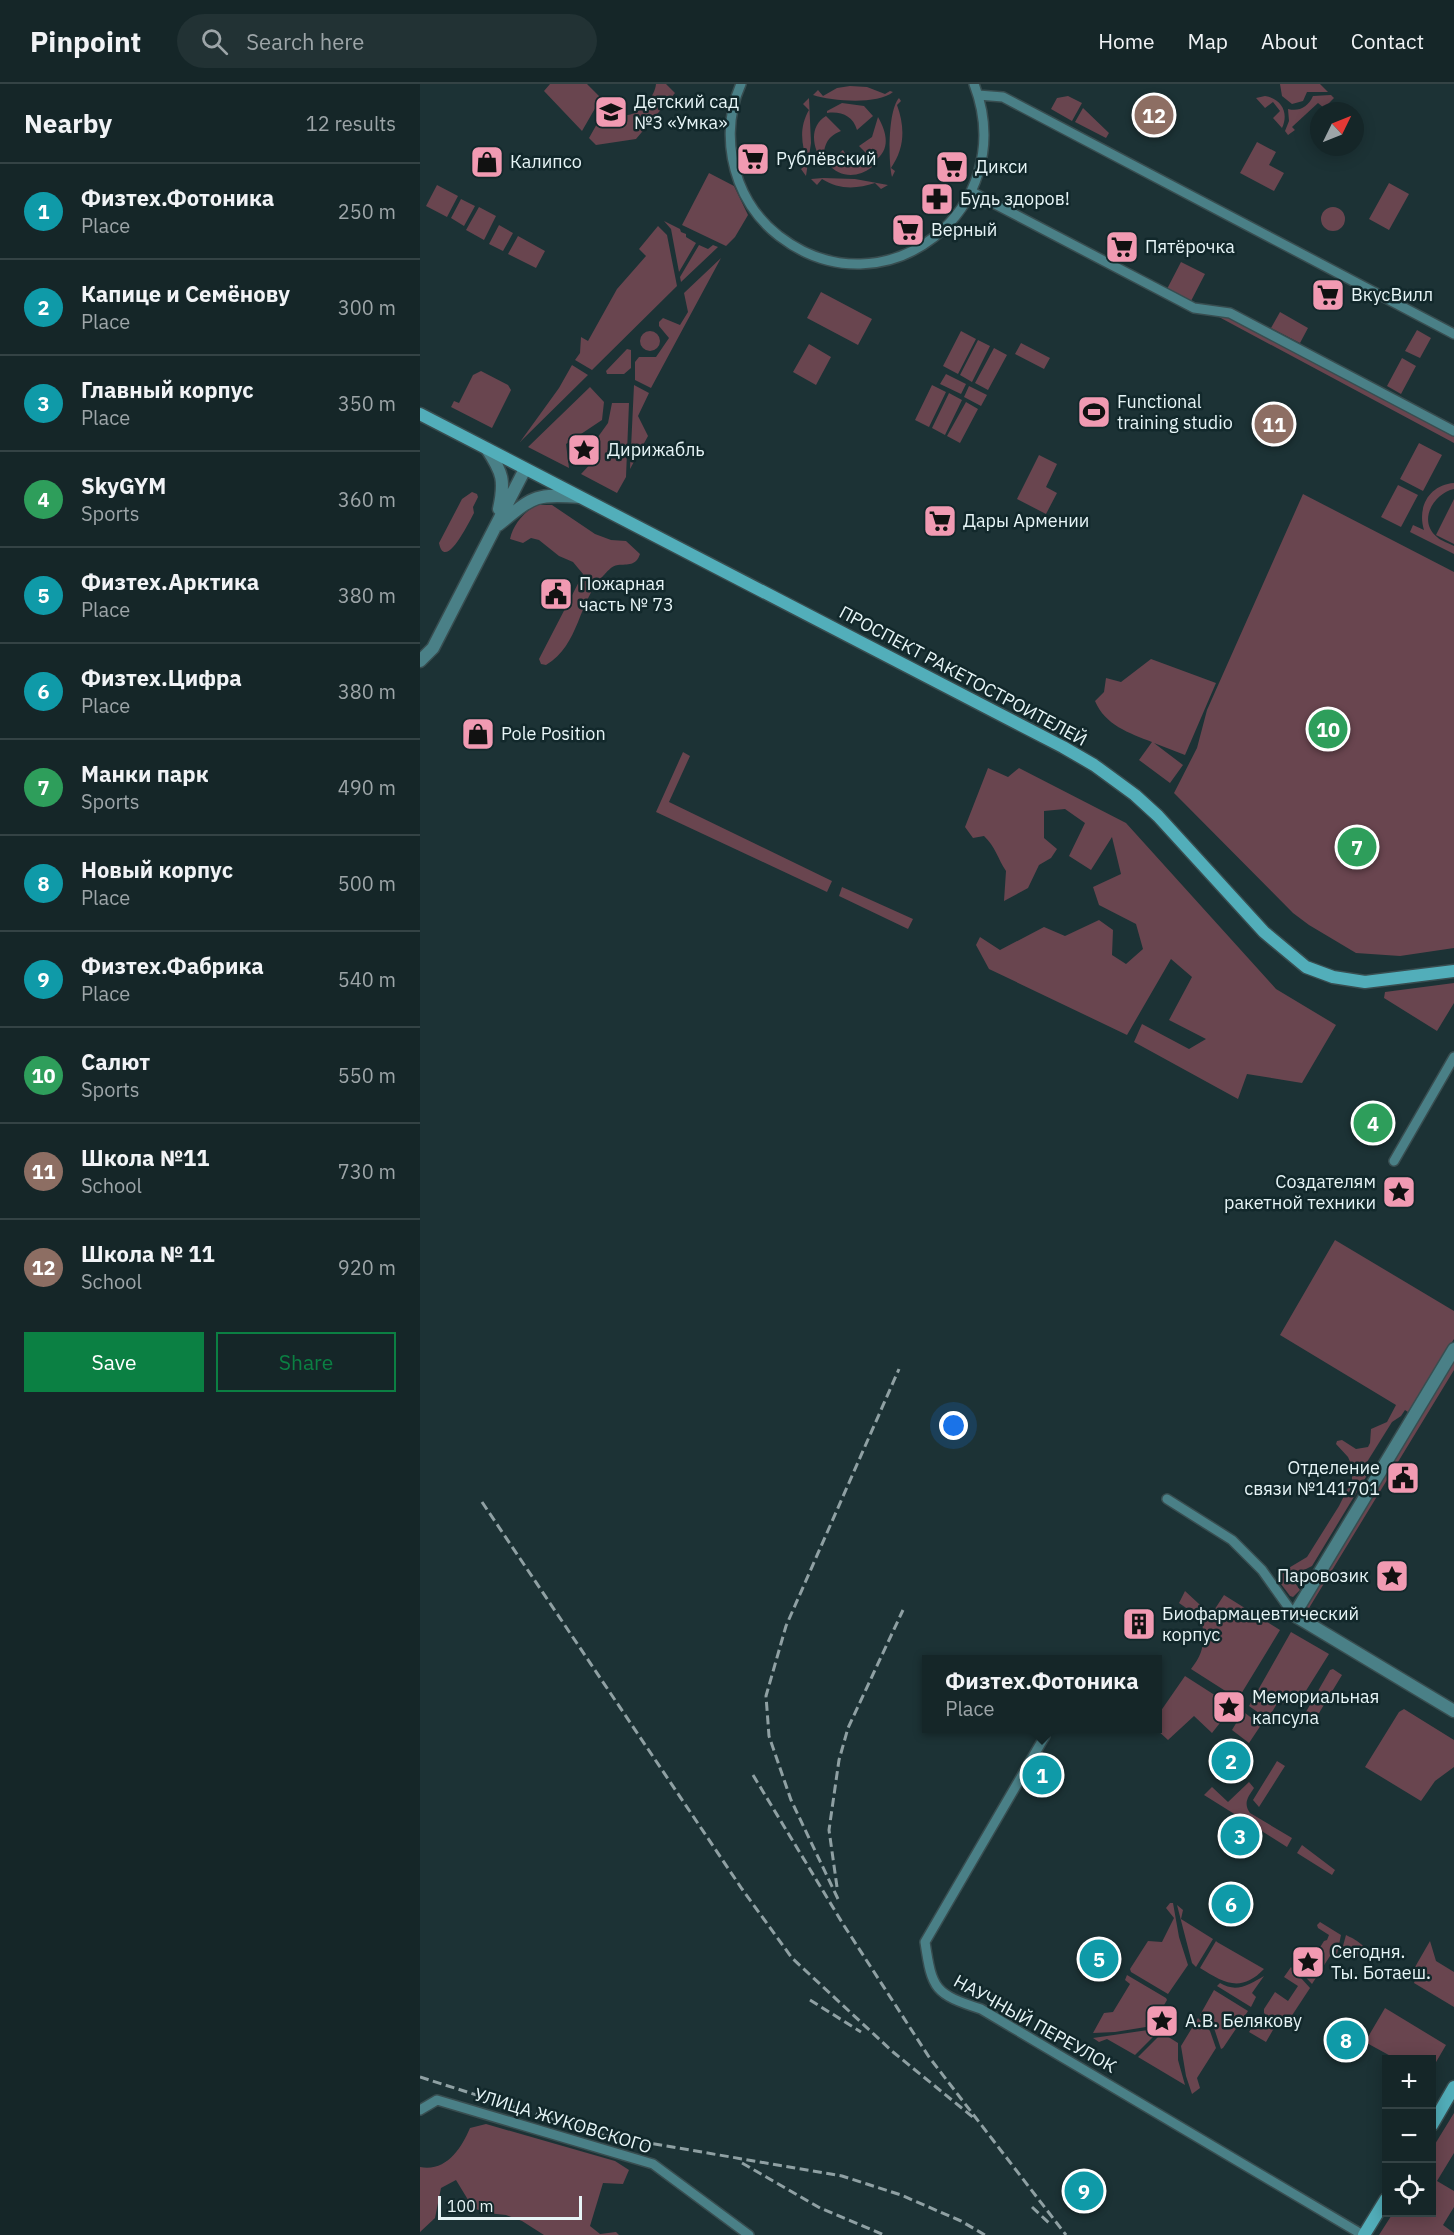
<!DOCTYPE html>
<html lang="en">
<head>
<meta charset="utf-8">
<style>
	body { margin:0; font-family:"IBM Plex Sans",sans-serif; background:#223234; color:#f1f3f6 }
	.controls { position:absolute; right:18px; bottom:18px; display:grid; overflow:hidden; border-radius:0px; box-shadow:0 3px 15px #0003 }
	.controls button { width:54px; height:54px; display:grid; place-items:center; padding:0; border:0; border-bottom:2px solid #344345; background:#152628; color:#f1f3f6; font:30px sans-serif }
	.compass { position:absolute; left:890px; top:18px; width:54px; height:54px; border-radius:50%; background:#152628; box-shadow:0 3px 15px #0003; rotate:47deg }
	.scale { position:absolute; left:18px; bottom:15px; width:144px; box-sizing:border-box; padding-left:6px; border:3px solid #e7f5f7; border-top:0; font-size:16px; line-height:21px; white-space:nowrap; color:#e7f5f7; -webkit-text-stroke:4px #12282b; paint-order:stroke }
	.you { position:absolute; left:534px; top:1342px; width:21px; height:21px; margin:-15px; border:4px solid #fff; border-radius:50%; background:#1a73e8; box-shadow:0 0 0 9px #1a73e833 }
	.badge { display:grid; place-items:center; width:39px; height:39px; border-radius:50%; background:#0b8043; color:#fff; font-size:20px; font-weight:700 }
	.pin { position:absolute; translate:-50% -50%; border:3px solid #fff; box-shadow:0 2px 6px #0006 }
	.popup { position:absolute; left:502px; top:1571px; width:240px; height:78px; box-sizing:border-box; display:grid; place-content:center; border-radius:0px; background:#152628; filter:drop-shadow(0 2px 4px #0005); font-size:20px; white-space:nowrap; color:#9da5a8 }
	.popup b { font-size:22px; color:#f1f3f6 }
	.popup::after { content:''; position:absolute; left:50%; top:100%; margin-left:-12px; border:12px solid transparent; border-top-color:#152628 }
	.list { margin:0; padding:0; list-style:none }
	h2 { display:flex; justify-content:space-between; align-items:center; height:78px; margin:0; padding:0 24px; font-size:26px }
	h2 small { font-size:20px; font-weight:400; color:#9da5a8 }
	.list li { display:grid; grid-template-columns:39px 1fr auto; gap:18px; align-items:center; box-sizing:border-box; height:96px; padding:0 24px; border-top:2px solid #344345 }
	.list b { display:block; font-size:22px; white-space:nowrap }
	.list p { margin:0; font-size:20px; white-space:nowrap; color:#9da5a8 }
	.list em { font-size:20px; font-style:normal; color:#9da5a8 }
	.actions { display:flex; gap:12px; padding:18px 24px }
	.actions a { flex:1; padding:14px 0; border:2px solid #0b8043; border-radius:0px; text-align:center; font-size:21px; color:#0b8043 }
	.actions .main { background:#0b8043; color:#fff }
	.icon { flex:none; width:33px; height:33px; fill:none; stroke:currentColor; stroke-width:2; stroke-linecap:round; stroke-linejoin:round }
	.map { position:relative; flex:none; width:1034px; height:2151px; overflow:hidden }
	header { display:flex; align-items:center; gap:36px; box-sizing:border-box; height:84px; padding:0 30px; background:#152628; border-bottom:2px solid #344345 }
	header strong { font-size:28px }
	nav { display:flex; gap:33px; margin-inline-start:auto; font-size:21px }
	.search { width:420px; height:54px; background:#223234; display:flex; align-items:center; gap:15px; box-sizing:border-box; padding:0 21px; border-radius:33px; color:#9da5a8; font-size:22px }
	main { display:flex }
	aside { flex:1; background:#152628 }
	.map>svg:first-child { display:block }
	.green { fill:#69454f }
	.lines { fill:none; stroke-linecap:round; stroke-linejoin:round }
	.minor-casing { stroke:#384d50; stroke-width:12 }
	.tertiary-casing { stroke:#384d50; stroke-width:15 }
	.secondary-casing { stroke:#384d50; stroke-width:15 }
	.minor { stroke:#4a8087; stroke-width:9 }
	.tertiary { stroke:#4a8087; stroke-width:12 }
	.secondary { stroke:#52aeba; stroke-width:12 }
	.rail { stroke:#8fa0a3; stroke-width:3; stroke-dasharray:9 4.5; stroke-linecap:butt }
	.labels { text-anchor:middle; stroke-width:5; stroke-linejoin:round; paint-order:stroke }
	.poi-label { font-size:18px; fill:#e7f5f7; stroke:#12282b; text-anchor:start }
	.street-label { font-size:18px; fill:#e7f5f7; stroke:#12282b }
</style>
</head>
<body>
<header>
<strong>Pinpoint</strong>
<div class="search"><svg class="icon" aria-label="search" viewBox="0 0 24 24"><circle cx="10" cy="10" r="6"/><path d="M15 15l6 6"/></svg>Search here</div>
<nav><a>Home</a><a>Map</a><a>About</a><a>Contact</a></nav>
</header>
<main>
<aside>
<h2>Nearby<small>12 results</small></h2>
<ul class="list">
<li><span class="badge" style="background:#0f9aa8">1</span><div><b>Физтех.Фотоника</b><p>Place</p></div><em>250 m</em></li>
<li><span class="badge" style="background:#0f9aa8">2</span><div><b>Капице и Семёнову</b><p>Place</p></div><em>300 m</em></li>
<li><span class="badge" style="background:#0f9aa8">3</span><div><b>Главный корпус</b><p>Place</p></div><em>350 m</em></li>
<li><span class="badge" style="background:#2e9e5b">4</span><div><b>SkyGYM</b><p>Sports</p></div><em>360 m</em></li>
<li><span class="badge" style="background:#0f9aa8">5</span><div><b>Физтех.Арктика</b><p>Place</p></div><em>380 m</em></li>
<li><span class="badge" style="background:#0f9aa8">6</span><div><b>Физтех.Цифра</b><p>Place</p></div><em>380 m</em></li>
<li><span class="badge" style="background:#2e9e5b">7</span><div><b>Манки парк</b><p>Sports</p></div><em>490 m</em></li>
<li><span class="badge" style="background:#0f9aa8">8</span><div><b>Новый корпус</b><p>Place</p></div><em>500 m</em></li>
<li><span class="badge" style="background:#0f9aa8">9</span><div><b>Физтех.Фабрика</b><p>Place</p></div><em>540 m</em></li>
<li><span class="badge" style="background:#2e9e5b">10</span><div><b>Салют</b><p>Sports</p></div><em>550 m</em></li>
<li><span class="badge" style="background:#8d6e63">11</span><div><b>Школа №11</b><p>School</p></div><em>730 m</em></li>
<li><span class="badge" style="background:#8d6e63">12</span><div><b>Школа № 11</b><p>School</p></div><em>920 m</em></li>
</ul>
<div class="actions"><a class="main">Save</a><a>Share</a></div>
</aside>
<div class="map">
<svg width="1034" height="2151" viewBox="0 0 1034 2151">
	<rect width="100%" height="100%" fill="#1c3235"/>
	<!-- green -->
	<path class="green" d="M130 0H167L181 14 162 47 124 7Z
		M236 0H246L255 9 216 55 176 61 169 54 182 31 189 27C195 28 201 32 208 31 221 30 235 12 236 0Z
		M860 0H900L908 8H887L883 17 872 20 862 12Z
		M430 2 447 3 465 10 470 7 473 8C457 21 412 17 393 11L398 6 403 12 417 4Z
		M911 11 914 14 904 24 898 19 872 43 875 46 868 51 865 47 869 37 868 25C879 28 888 23 893 12Z
		M648 12 662 19 652 37 631 25 637 14Z
		M845 12C862 15 869 29 862 44L853 34 860 27 853 18 845 24 836 14Z
		M389 14 391 59 386 92 381 85 388 79C381 61 379 43 389 26L383 20Z
		M479 14 481 17 477 21C485 43 485 64 471 84L475 87 472 93C468 77 468 26 479 14Z
		M422 19 444 22 453 32 437 46C433 32 421 27 407 29V27Z
		M663 24 689 49 686 54 655 38Z
		M406 32 421 47C405 53 404 64 403 78 392 64 389 42 406 32Z
		M458 33C467 49 471 66 454 77L439 62 452 53Z
		M837 58 856 68 849 81 864 89 854 107 820 89Z
		M423 66C429 78 439 83 452 81V83C438 94 420 94 408 80Z
		M289 89 314 102 328 131 315 153 306 162 262 141Z
		M403 94 435 95 468 101 461 105 455 99C437 105 419 106 402 95L397 101 391 95Z
		M969 99 989 110 969 146 949 135Z
		M17 101 38 112 27 133 6 122Z
		M41 115 55 122 44 142 31 134Z
		M901 135a12 12 0 1 1 24 0a12 12 0 1 1-24 0Z
		M59 123 76 132 64 156 46 146Z
		M244 137 260 145 261 148 266 150V153L276 159 259 188 251 145Z
		M79 141 93 149 83 167 69 160Z
		M238 142 247 151 257 202 172 286 155 276 160 269 161 253 168 257 197 205 226 172 219 165Z
		M98 152 125 167 116 184 88 170Z
		M279 161 288 165 293 161 298 163 261 198 260 193Z
		M301 174 231 304 215 296V278L219 273H236L249 254 239 242V238L243 234 260 241 268 228 264 209Z
		M761 178 785 190 771 217 747 205Z
		M401 208 452 235 438 261 387 234Z
		M860 228 888 244 880 259 851 244Z
		M803 232H810L1034 352V359L799 233Z
		M997 246 1011 254 1000 274 985 267Z
		M220 257a10 10 0 1 1 20 0a10 10 0 1 1-20 0Z
		M541 247 556 255 538 290 523 282Z
		M558 256 570 262 552 298 540 291Z
		M601 259 630 274 624 285 595 270Z
		M389 260 411 273 396 301 373 288Z
		M574 264 587 271 568 306 555 299Z
		M207 265 211 266V284L204 290H187L186 287Z
		M982 274 996 282 981 310 967 302Z
		M152 281 168 291 100 358 139 304Z
		M61 287 88 301 91 306 72 344 31 323 34 317 39 319 53 291Z
		M526 290 546 300 541 310 520 300Z
		M214 301 229 309 218 332 228 352 210 385Z
		M512 301 526 308 509 343 495 336Z
		M549 302 567 311 561 322 544 313Z
		M170 303 184 318 182 336 146 360 149 384 108 363Z
		M529 309 542 316 525 351 512 344Z
		M546 318 558 325 540 359 527 352Z
		M192 319H209L206 393 197 409 161 390 176 374 175 357 188 339Z
		M999 359 1022 371 1003 407 980 395Z
		M619 371 637 380 626 403 637 409 626 430 597 415Z
		M1034 399V405C1014 409 997 437 1017 453 1021 457 1029 459 1034 462V470L990 448 993 441 1004 446C997 423 1009 401 1034 399Z
		M978 401 998 411 981 443 961 433Z
		M52 408 57 410 58 413 53 423 54 429C50 436 25 489 19 459L42 415Z
		M883 410 1034 488V864L980 872 936 869 889 841 873 829 754 709 777 664 787 626Z
		M1034 415V460L1016 451Z
		M118 421H132L175 450 191 456 206 457 220 470C216 482 208 480 198 481 191 482 187 488 183 492 158 517 160 561 126 581L121 580 119 575 163 490 153 478 139 472 119 456 111 454 103 459 90 455C93 441 104 427 118 421Z
		M731 575 796 599 765 671 734 659 763 681 750 699 719 676 732 658C709 649 685 641 675 617L684 608 686 594 701 598Z
		M263 668 270 672 249 718 412 797 407 808 236 728Z
		M568 684 588 693 599 684 706 739 856 905 916 941 882 999 827 990 818 1015 714 958 722 940 769 965 786 955 749 936 772 893 751 875 707 951 569 885 556 861 560 853 580 866 624 843 645 852 679 836 693 846 692 871 706 880 723 865 716 840 679 821 673 803 701 790 692 753 671 786 649 772 665 739 645 725 624 727V754L637 765 631 774 619 781 608 804 584 817 586 787C578 775 575 762 564 752L553 754 545 743Z
		M422 803 493 835 488 845 419 812Z
		M1034 899V919L1017 947 964 914 965 908Z
		M915 1156 1034 1227V1255L988 1328 985 1326 981 1332 972 1338 947 1378 949 1388 892 1482 882 1487 875 1499 880 1506 873 1513 870 1512 858 1496 862 1488 887 1473 919 1422 932 1396V1382L928 1373 916 1360 917 1357 922 1356 936 1365 948 1363 950 1359 951 1345 967 1338 976 1321 860 1251Z
		M1034 1273V1286L886 1529 885 1522Z
		M765 1507 791 1531 804 1511 860 1546 818 1615 771 1585C785 1567 784 1558 782 1535L759 1519Z
		M871 1548 909 1570 877 1621 865 1620 858 1618 849 1633 846 1634 829 1622Z
		M913 1585 922 1591 899 1629 895 1633 886 1628 887 1626 910 1586Z
		M765 1592 804 1617 801 1621 807 1630 792 1649 774 1632 748 1656 736 1645 738 1631Z
		M984 1625 1034 1656V1683L1015 1697 1001 1717 945 1683 979 1628Z
		M825 1629 841 1641 829 1659 812 1646 821 1631Z
		M857 1677 865 1682 839 1723 833 1716Z
		M829 1698 834 1704C828 1713 823 1719 830 1729L872 1754 867 1763 784 1711 792 1703 808 1718Z
		M882 1761 915 1786 912 1791 877 1769Z
		M750 1819H753L759 1853 768 1881 748 1910 711 1888 710 1885 728 1857 742 1858 754 1834 746 1824Z
		M757 1821 763 1826 761 1835 793 1855 776 1883 772 1879Z
		M900 1838 921 1851 916 1875 910 1872 892 1900 873 1880 874 1878 887 1884 904 1857 907 1856 909 1851 898 1844 897 1841Z
		M926 1851C936 1856 947 1861 948 1873L940 1869 936 1875 924 1868 920 1873Z
		M796 1857 797 1858 844 1885C821 1909 804 1899 780 1884Z
		M1010 1857 1016 1877 1034 1888V1923L994 1899 996 1893 991 1890Z
		M871 1883 890 1904 869 1936 861 1932 846 1958 829 1948 834 1940 841 1941 847 1932 844 1929V1925L855 1908 868 1917 878 1902 864 1893Z
		M707 1891 746 1914 747 1916 732 1942 695 1948 673 1949 684 1929 693 1928 710 1900 705 1896Z
		M844 1892 832 1909 836 1913 831 1923 797 1902 800 1899C816 1909 829 1901 844 1892Z
		M794 1906 828 1927 803 1964 801 1965 794 1944 780 1931Z
		M965 1924 1026 1961 1012 1985V1976L976 1975 945 1958Z
		M778 1934 790 1947 796 1964 777 1994 780 2004 772 2010 766 1992 761 1962Z
		M735 1945 738 1948 715 1971 687 1955 679 1958 673 1954Z
		M742 1949 758 1959V1976L765 2001 718 1973Z
		M1034 2029V2069L1017 2097 1034 2107V2123L1023 2141 1034 2149V2151H959L973 2129 1012 2128V2065Z
		M66 2040 195 2077 209 2086 203 2100 183 2099 170 2142 180 2150 196 2148 199 2151H124L102 2137 86 2131 67 2129 53 2124 36 2096 21 2104 15 2134 0 2148V2083C26 2088 41 2065 50 2044Z"/>
	<g class="lines">
		<defs>
			<path id="minor" d="M321 0C307 31 307 66 319 98 327 119 341 138 359 152 464 233 602 125 554 0
				M558 11 583 13 1034 250
				M552 108 774 224 810 229 1034 347
				M974 1077 1034 973
				M747 1415 812 1456 842 1486 874 1531
				M625 1652 505 1858C512 1906 515 1910 561 1925L943 2151
				M0 2026 17 2016 233 2080 329 2151"/>
			<path id="tertiary" d="M67 365C83 389 85 397 79 425
				M78 441C113 413 114 409 159 413
				M0 577 13 564 105 385
				M1034 1265 874 1531 1034 1627"/>
			<path id="secondary" d="M0 330 643 663 674 681 715 711 738 732 844 848 886 883 913 893 945 898 1034 887
				M1012 2041 1034 2003
				M944 2151 966 2115"/>
		</defs>
		<!-- minor casing -->
		<use href="#minor" class="minor-casing"/>
		<!-- tertiary casing -->
		<use href="#tertiary" class="tertiary-casing"/>
		<!-- secondary casing -->
		<use href="#secondary" class="secondary-casing"/>
		<!-- minor -->
		<use href="#minor" class="minor"/>
		<!-- tertiary -->
		<use href="#tertiary" class="tertiary"/>
		<!-- secondary -->
		<use href="#secondary" class="secondary"/>
		<!-- rail -->
		<path class="rail" d="M62 1418 322 1805 372 1874 473 1968 554 2034
			M333 1691 423 1840 509 1973 646 2151
			M417 1803 409 1746 419 1676 428 1644 483 1526
			M418 1815 371 1716 349 1652 346 1612 366 1542 479 1285
			M390 1916 441 1948
			M0 1993 182 2051 422 2092 481 2111 541 2137 565 2151
			M322 2079 400 2124 464 2151
			M612 2123 630 2140"/>
	</g>
	<!-- icons -->
	<defs>
		<symbol id="school-square" viewBox="-11 -11 22 22"><rect x="-9" y="-9" width="18" height="18" rx="4" fill="#f19ab2" stroke="#12282b"/><path d="M0-5L7-2L0 1L-7-2ZM-4 1L0 2.5L4 1V4Q0 6-4 4Z" fill="#111"/></symbol>
		<symbol id="supermarket-square" viewBox="-11 -11 22 22"><rect x="-9" y="-9" width="18" height="18" rx="4" fill="#f19ab2" stroke="#12282b"/><path d="M-6-5.5h2.5l.6 2H6L4.5 2H-2.5L-4.4-4H-6ZM-1.5 3.2a1.3 1.3 0 1 0 .1 0ZM3 3.2a1.3 1.3 0 1 0 .1 0Z" fill="#111"/></symbol>
		<symbol id="shop-square" viewBox="-11 -11 22 22"><rect x="-9" y="-9" width="18" height="18" rx="4" fill="#f19ab2" stroke="#12282b"/><path d="M-5-2.5h2.3a2.7 3.5 0 0 1 5.4 0H5L5.5 6h-11ZM-1.5-2.5h3a1.5 2.3 0 0 0-3 0Z" fill="#111"/></symbol>
		<symbol id="pharmacy-square" viewBox="-11 -11 22 22"><rect x="-9" y="-9" width="18" height="18" rx="4" fill="#f19ab2" stroke="#12282b"/><path d="M-2-6h4v4h4v4h-4v4h-4v-4h-4v-4h4Z" fill="#111"/></symbol>
		<symbol id="stadium-square" viewBox="-11 -11 22 22"><rect x="-9" y="-9" width="18" height="18" rx="4" fill="#f19ab2" stroke="#12282b"/><path d="M0-5a6.5 5 0 1 0 0 10a6.5 5 0 1 0 0-10ZM-3.5-1.8h7v3.6h-7Z" fill="#111"/></symbol>
		<symbol id="sight-square" viewBox="-11 -11 22 22"><rect x="-9" y="-9" width="18" height="18" rx="4" fill="#f19ab2" stroke="#12282b"/><path d="M0-6L1.8-2.2L6-1.7L2.9 1.2L3.7 5.4L0 3.3L-3.7 5.4L-2.9 1.2L-6-1.7L-1.8-2.2Z" fill="#111"/></symbol>
		<symbol id="civic-square" viewBox="-11 -11 22 22"><rect x="-9" y="-9" width="18" height="18" rx="4" fill="#f19ab2" stroke="#12282b"/><path d="M-.6-6.5H3V-4.5H.6V-3L4-1V1h2V6H-6V1h2V-1L-.6-3ZM-1.2 2.5V6h2.4V2.5Z" fill="#111"/></symbol>
		<symbol id="building-square" viewBox="-11 -11 22 22"><rect x="-9" y="-9" width="18" height="18" rx="4" fill="#f19ab2" stroke="#12282b"/><path d="M-4-6H4V6H1V3H-1V6H-4ZM-2.5-4.3h1.7v1.8h-1.7ZM.8-4.3h1.7v1.8H.8ZM-2.5-1h1.7V.8h-1.7ZM.8-1h1.7V.8H.8Z" fill="#111"/></symbol>
	</defs>
	<g fill-rule="evenodd">
		<use href="#school-square" x="172" y="9" width="38" height="38"/>
		<use href="#supermarket-square" x="314" y="56" width="38" height="38"/>
		<use href="#shop-square" x="48" y="59" width="38" height="38"/>
		<use href="#supermarket-square" x="513" y="64" width="38" height="38"/>
		<use href="#pharmacy-square" x="498" y="96" width="38" height="38"/>
		<use href="#supermarket-square" x="469" y="127" width="38" height="38"/>
		<use href="#supermarket-square" x="683" y="144" width="38" height="38"/>
		<use href="#supermarket-square" x="889" y="192" width="38" height="38"/>
		<use href="#stadium-square" x="655" y="309" width="38" height="38"/>
		<use href="#sight-square" x="145" y="347" width="38" height="38"/>
		<use href="#supermarket-square" x="501" y="418" width="38" height="38"/>
		<use href="#civic-square" x="117" y="491" width="38" height="38"/>
		<use href="#shop-square" x="39" y="631" width="38" height="38"/>
		<use href="#sight-square" x="960" y="1089" width="38" height="38"/>
		<use href="#civic-square" x="964" y="1375" width="38" height="38"/>
		<use href="#sight-square" x="953" y="1473" width="38" height="38"/>
		<use href="#building-square" x="700" y="1521" width="38" height="38"/>
		<use href="#sight-square" x="790" y="1604" width="38" height="38"/>
		<use href="#sight-square" x="869" y="1859" width="38" height="38"/>
		<use href="#sight-square" x="723" y="1918" width="38" height="38"/>
	</g>
	<g class="labels">
		<!-- poi labels -->
		<g class="poi-label">
			<text x="214" y="24">Детский сад<tspan x="214" dy="21">№3 «Умка»</tspan></text>
			<text x="356" y="81">Рублёвский</text>
			<text x="90" y="84">Калипсо</text>
			<text x="555" y="89">Дикси</text>
			<text x="540" y="121">Будь здоров!</text>
			<text x="511" y="152">Верный</text>
			<text x="725" y="169">Пятёрочка</text>
			<text x="931" y="217">ВкусВилл</text>
			<text x="697" y="324">Functional<tspan x="697" dy="21">training studio</tspan></text>
			<text x="187" y="372">Дирижабль</text>
			<text x="543" y="443">Дары Армении</text>
			<text x="159" y="506">Пожарная<tspan x="159" dy="21">часть № 73</tspan></text>
			<text x="81" y="656">Pole Position</text>
			<text x="956" y="1104" text-anchor="end">Создателям<tspan x="956" dy="21">ракетной техники</tspan></text>
			<text x="960" y="1390" text-anchor="end">Отделение<tspan x="960" dy="21">связи №141701</tspan></text>
			<text x="949" y="1498" text-anchor="end">Паровозик</text>
			<text x="742" y="1536">Биофармацевтический<tspan x="742" dy="21">корпус</tspan></text>
			<text x="832" y="1619">Мемориальная<tspan x="832" dy="21">капсула</tspan></text>
			<text x="911" y="1874">Сегодня.<tspan x="911" dy="21">Ты. Ботаеш.</tspan></text>
			<text x="765" y="1943">А.В. Белякову</text>
		</g>
		<!-- street labels -->
		<g class="street-label">
			<text transform="translate(543 592) rotate(28)" y="6">ПРОСПЕКТ РАКЕТОСТРОИТЕЛЕЙ</text>
			<text transform="translate(615 1940) rotate(29)" y="6">НАУЧНЫЙ ПЕРЕУЛОК</text>
			<text transform="translate(143 2037) rotate(17)" y="6">УЛИЦА ЖУКОВСКОГО</text>
		</g>
	</g>
</svg>
<div class="controls">
<button>+</button>
<button>−</button>
<button><svg class="icon" aria-label="locate" viewBox="0 0 24 24"><circle cx="12" cy="12" r="6"/><path d="M12 2v4M12 18v4M2 12h4M18 12h4"/></svg></button>
</div>
<svg class="compass" viewBox="-18 -18 36 36"><path d="M0-13l5 13h-10z" fill="#e53935"/><path d="M0 13l5-13h-10z" fill="#9da5a8"/></svg>
<div class="scale">100 m</div>
<div class="you"></div>
<div class="pin badge" style="left:622px;top:1691px;background:#0f9aa8">1</div>
<div class="popup"><b>Физтех.Фотоника</b>Place</div>
<div class="pin badge" style="left:811px;top:1677px;background:#0f9aa8">2</div>
<div class="pin badge" style="left:820px;top:1752px;background:#0f9aa8">3</div>
<div class="pin badge" style="left:953px;top:1039px;background:#2e9e5b">4</div>
<div class="pin badge" style="left:679px;top:1875px;background:#0f9aa8">5</div>
<div class="pin badge" style="left:811px;top:1820px;background:#0f9aa8">6</div>
<div class="pin badge" style="left:937px;top:763px;background:#2e9e5b">7</div>
<div class="pin badge" style="left:926px;top:1956px;background:#0f9aa8">8</div>
<div class="pin badge" style="left:664px;top:2107px;background:#0f9aa8">9</div>
<div class="pin badge" style="left:908px;top:645px;background:#2e9e5b">10</div>
<div class="pin badge" style="left:854px;top:340px;background:#8d6e63">11</div>
<div class="pin badge" style="left:734px;top:31px;background:#8d6e63">12</div>
</div>
</main>
</body>
</html>
